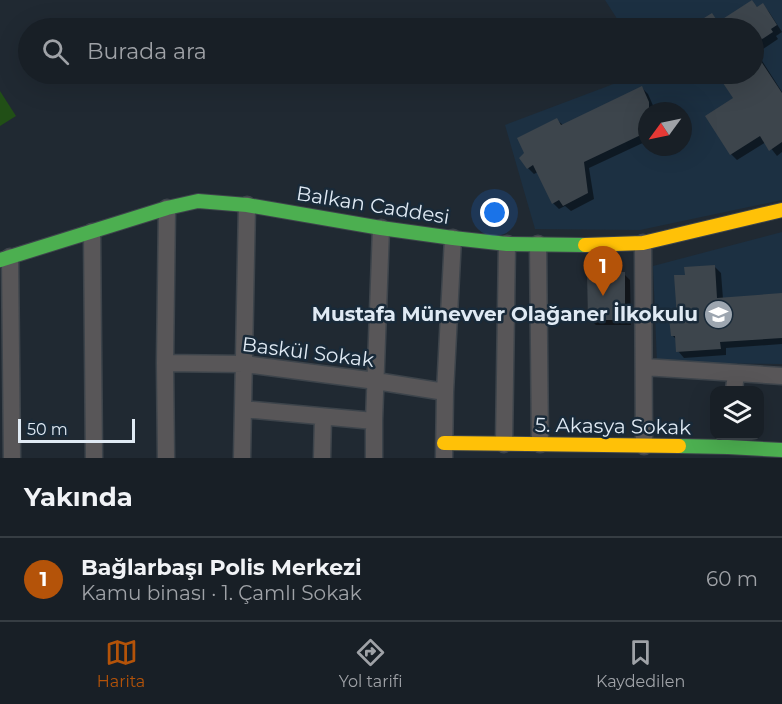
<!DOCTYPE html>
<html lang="tr">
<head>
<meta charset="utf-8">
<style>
	body { margin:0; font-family:Montserrat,sans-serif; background:#252c32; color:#f1f3f6 }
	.controls { position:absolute; right:18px; bottom:18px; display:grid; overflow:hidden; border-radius:12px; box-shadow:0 6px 24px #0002 }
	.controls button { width:54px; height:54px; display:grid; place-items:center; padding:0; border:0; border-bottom:2px solid #363d43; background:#181f26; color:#f1f3f6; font:30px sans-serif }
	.compass { position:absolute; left:638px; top:102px; width:54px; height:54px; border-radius:50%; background:#181f26; box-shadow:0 6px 24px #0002; rotate:237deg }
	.scale { position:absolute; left:18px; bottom:15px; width:117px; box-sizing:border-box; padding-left:6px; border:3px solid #e0eaf4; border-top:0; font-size:16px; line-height:21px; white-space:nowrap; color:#e0eaf4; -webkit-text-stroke:4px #192a39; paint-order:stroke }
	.you { position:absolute; left:495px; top:213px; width:21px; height:21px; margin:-15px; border:4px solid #fff; border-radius:50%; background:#1a73e8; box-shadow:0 0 0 9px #1a73e833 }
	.badge { display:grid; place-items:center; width:39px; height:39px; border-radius:50%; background:#b45309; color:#fff; font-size:20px; font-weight:700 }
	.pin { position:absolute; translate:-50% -50px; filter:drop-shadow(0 2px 3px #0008) }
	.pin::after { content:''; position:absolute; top:32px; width:21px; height:18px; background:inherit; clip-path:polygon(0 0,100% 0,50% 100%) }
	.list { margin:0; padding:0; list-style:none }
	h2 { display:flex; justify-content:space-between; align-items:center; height:78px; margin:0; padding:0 24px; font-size:26px }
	h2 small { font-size:20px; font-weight:400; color:#9fa2a7 }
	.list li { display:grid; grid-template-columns:39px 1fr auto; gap:18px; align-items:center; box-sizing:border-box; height:84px; padding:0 24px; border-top:2px solid #363d43 }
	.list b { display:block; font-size:22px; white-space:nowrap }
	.list p { margin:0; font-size:20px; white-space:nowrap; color:#9fa2a7 }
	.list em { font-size:20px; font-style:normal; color:#9fa2a7 }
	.icon { flex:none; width:33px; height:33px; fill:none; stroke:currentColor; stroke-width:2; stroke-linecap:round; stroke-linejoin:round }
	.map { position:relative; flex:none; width:782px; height:458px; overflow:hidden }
	.search { position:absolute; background:#181f26; box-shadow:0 6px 24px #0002; left:18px; right:18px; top:18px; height:66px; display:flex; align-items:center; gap:15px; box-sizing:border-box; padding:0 21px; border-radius:33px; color:#9fa2a7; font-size:22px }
	.sheet { height:162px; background:#181f26 }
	nav { display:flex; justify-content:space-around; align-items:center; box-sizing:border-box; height:84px; border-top:2px solid #363d43; background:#181f26; font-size:16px; color:#9fa2a7 }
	nav a { display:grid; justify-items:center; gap:3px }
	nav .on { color:#b45309 }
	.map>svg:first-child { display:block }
	.built { fill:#1c3042; fill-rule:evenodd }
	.green { fill:#214f16 }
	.shadow { fill:#0007 }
	.building { fill:#3d454c }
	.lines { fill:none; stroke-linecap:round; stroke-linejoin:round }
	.street-casing { stroke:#3d444b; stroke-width:19 }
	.fast-casing { stroke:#3d444b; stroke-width:16 }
	.slow-casing { stroke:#3d444b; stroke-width:16 }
	.street { stroke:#585658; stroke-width:16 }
	.fast { stroke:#4caf50; stroke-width:14 }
	.slow { stroke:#ffc107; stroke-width:14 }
	.labels { text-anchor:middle; stroke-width:5; stroke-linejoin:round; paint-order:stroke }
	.street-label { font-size:20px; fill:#e0eaf4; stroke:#192a39 }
	.poi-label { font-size:20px; font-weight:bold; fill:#e0eaf4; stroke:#192a39; text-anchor:end }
</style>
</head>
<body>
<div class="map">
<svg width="782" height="458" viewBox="0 0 782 458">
	<rect width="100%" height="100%" fill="#202932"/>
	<!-- built -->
	<path class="built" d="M605 0H782V200L640 230 535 229 505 125 640 74H754V28H623ZM647 111H683V147H647Z
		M782 232V364L657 363 653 266Z"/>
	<!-- green -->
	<path class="green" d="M0 91 16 116 0 126Z"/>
	<!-- shadow -->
	<path class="shadow" d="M752 2 758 8 763 5 769 12 782 32 776 36 778 39 757 53 782 92V152L777 156 766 142 737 160 731 154 735 99 722 79 718 82 711 74H754V28H700L697 24 712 15 719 23Z
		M642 88 648 94 655 110V111H647V141L589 168 594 199 571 211 565 206 559 209 553 203 538 172 534 174 528 168 557 120 563 125Z
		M714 266 721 273 723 299 782 295V344L726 348V355L684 358 678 351 677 340 672 335 679 319 686 276Z
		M624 274 630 280 631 325H596L589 319Z"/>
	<!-- building -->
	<path class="building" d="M752 0 757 7 763 3 777 25 771 29 773 32 753 45V28H688L712 13 718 22Z
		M753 49 782 93V142L769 151 760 136 730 155 705 116 733 98 717 74H753Z
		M642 86 649 102V111H647V127L643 134 584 162 588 193 563 206 559 200 552 204 533 165 527 169 519 158 524 153 517 138 557 118 561 125Z
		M715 265 717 298 782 293V338L720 342 721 349 676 352 675 336H671L669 318 677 317 674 275H685L684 267Z
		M587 272H625V320H588Z"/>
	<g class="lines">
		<defs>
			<path id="street" d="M92 232 94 458
				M643 243 644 446
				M538 244 540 444
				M10 257 12 458
				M165 363 244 364 376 381 445 392
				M644 367 782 376
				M734 390 736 373
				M243 409 374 421
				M504 444 507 244
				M166 458 165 363 167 208
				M242 458 247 205
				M322 458 323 417
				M374 458V421L381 228
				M444 458 445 392 453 238"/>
			<path id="fast" d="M0 260 167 208 198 201 247 205 381 228 453 238 507 244 585 245
				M679 446 728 447 782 450"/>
			<path id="slow" d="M585 245 643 243 782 210
				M444 443 679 446"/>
		</defs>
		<!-- street casing -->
		<use href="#street" class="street-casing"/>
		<!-- fast casing -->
		<use href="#fast" class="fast-casing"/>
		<!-- slow casing -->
		<use href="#slow" class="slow-casing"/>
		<!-- street -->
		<use href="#street" class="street"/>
		<!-- fast -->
		<use href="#fast" class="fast"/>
		<!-- slow -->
		<use href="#slow" class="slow"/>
	</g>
	<!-- icons -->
	<defs>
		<symbol id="school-disc" viewBox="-11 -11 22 22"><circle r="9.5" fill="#9da6b0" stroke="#192a39"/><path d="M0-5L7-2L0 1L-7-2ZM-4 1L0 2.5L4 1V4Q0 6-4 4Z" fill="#fff"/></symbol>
	</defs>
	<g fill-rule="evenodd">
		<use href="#school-disc" x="702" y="298" width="33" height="33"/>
	</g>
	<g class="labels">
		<!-- street labels -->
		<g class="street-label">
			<text transform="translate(373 205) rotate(9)" y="7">Balkan Caddesi</text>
			<text transform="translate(308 352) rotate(7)" y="7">Baskül Sokak</text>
			<text transform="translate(613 426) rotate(1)" y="7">5. Akasya Sokak</text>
		</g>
		<!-- poi labels -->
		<g class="poi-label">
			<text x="698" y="321">Mustafa Münevver Olağaner İlkokulu</text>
		</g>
	</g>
</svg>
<div class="controls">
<button><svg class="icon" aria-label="layers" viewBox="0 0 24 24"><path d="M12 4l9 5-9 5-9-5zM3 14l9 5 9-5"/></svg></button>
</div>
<svg class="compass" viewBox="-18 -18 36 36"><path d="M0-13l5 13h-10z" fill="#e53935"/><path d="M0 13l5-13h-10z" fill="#9fa2a7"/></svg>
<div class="scale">50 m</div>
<div class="you"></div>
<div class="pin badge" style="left:603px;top:296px">1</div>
<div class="search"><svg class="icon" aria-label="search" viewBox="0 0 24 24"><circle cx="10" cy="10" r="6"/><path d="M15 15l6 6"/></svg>Burada ara</div>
</div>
<section class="sheet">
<h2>Yakında<small></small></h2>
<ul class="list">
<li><span class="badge">1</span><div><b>Bağlarbaşı Polis Merkezi</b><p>Kamu binası · 1. Çamlı Sokak</p></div><em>60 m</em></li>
</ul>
</section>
<nav>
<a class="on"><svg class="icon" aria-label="map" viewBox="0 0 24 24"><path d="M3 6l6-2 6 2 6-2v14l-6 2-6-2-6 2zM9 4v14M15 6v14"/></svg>Harita</a>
<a><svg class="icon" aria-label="directions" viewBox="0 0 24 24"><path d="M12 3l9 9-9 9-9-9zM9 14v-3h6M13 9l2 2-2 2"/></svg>Yol tarifi</a>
<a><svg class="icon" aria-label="saved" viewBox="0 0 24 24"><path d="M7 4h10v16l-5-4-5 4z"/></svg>Kaydedilen</a>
</nav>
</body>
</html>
